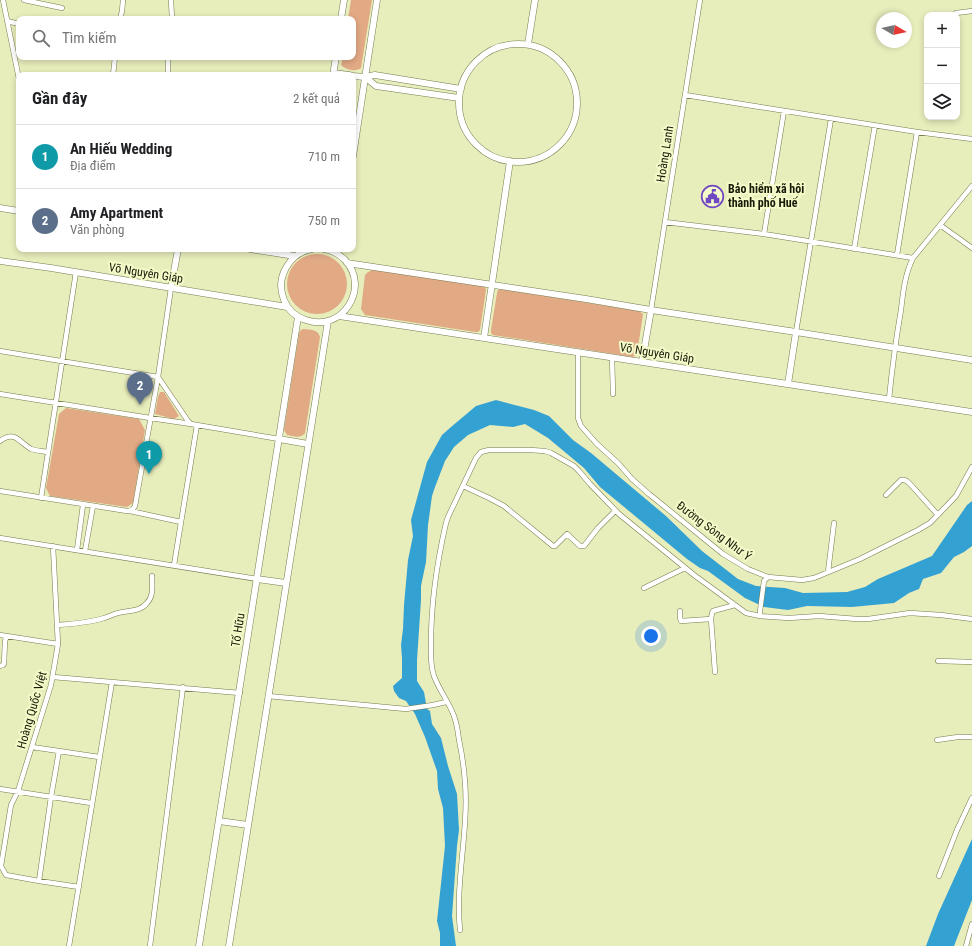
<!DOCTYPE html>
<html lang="vi">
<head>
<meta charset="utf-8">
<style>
	body { margin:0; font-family:"Roboto Condensed",sans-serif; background:#f6f6f6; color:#202124 }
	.controls { position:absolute; right:12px; top:12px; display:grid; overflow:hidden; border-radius:8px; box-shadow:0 2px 6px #0003 }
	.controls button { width:36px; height:36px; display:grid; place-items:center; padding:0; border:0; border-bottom:1px solid #e0e0e0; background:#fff; color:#202124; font:20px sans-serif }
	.compass { position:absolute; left:876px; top:12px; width:36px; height:36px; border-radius:50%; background:#fff; box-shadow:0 2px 6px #0003; rotate:99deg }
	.you { position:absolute; left:651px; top:636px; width:14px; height:14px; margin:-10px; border:3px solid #fff; border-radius:50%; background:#1a73e8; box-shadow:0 0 0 6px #1a73e833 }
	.badge { display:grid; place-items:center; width:26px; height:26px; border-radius:50%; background:#d93025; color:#fff; font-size:13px; font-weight:700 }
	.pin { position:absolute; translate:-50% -33px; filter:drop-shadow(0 1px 2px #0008) }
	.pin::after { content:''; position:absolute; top:21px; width:14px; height:12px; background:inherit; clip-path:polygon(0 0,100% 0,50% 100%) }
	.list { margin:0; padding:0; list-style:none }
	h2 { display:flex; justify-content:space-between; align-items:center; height:52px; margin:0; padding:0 16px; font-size:17px }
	h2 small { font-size:13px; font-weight:400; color:#757577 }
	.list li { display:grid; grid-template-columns:26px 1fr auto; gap:12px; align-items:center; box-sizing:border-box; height:64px; padding:0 16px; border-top:1px solid #e0e0e0 }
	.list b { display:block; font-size:15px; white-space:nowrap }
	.list p { margin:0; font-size:13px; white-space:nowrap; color:#757577 }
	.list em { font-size:13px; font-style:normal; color:#757577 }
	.icon { flex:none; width:22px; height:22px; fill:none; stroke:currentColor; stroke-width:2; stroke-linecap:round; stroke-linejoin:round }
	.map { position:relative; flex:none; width:972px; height:946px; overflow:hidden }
	.search { position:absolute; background:#fff; box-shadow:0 2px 6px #0003; left:16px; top:16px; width:340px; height:44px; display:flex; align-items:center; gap:10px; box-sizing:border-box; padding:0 14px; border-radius:8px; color:#757577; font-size:15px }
	.panel { position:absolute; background:#fff; box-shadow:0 2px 6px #0003; left:16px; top:72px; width:340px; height:180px; border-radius:8px }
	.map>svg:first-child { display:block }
	.green { fill:#e2a985 }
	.water { fill:#34a1d3 }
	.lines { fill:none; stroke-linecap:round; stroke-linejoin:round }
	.street-casing { stroke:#777b4f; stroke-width:5.5 }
	.secondary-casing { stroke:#777b4f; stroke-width:7 }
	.street { stroke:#fff; stroke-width:4.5 }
	.secondary { stroke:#fff; stroke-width:6 }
	.labels { text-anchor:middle; stroke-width:4; stroke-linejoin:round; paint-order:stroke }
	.street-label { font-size:12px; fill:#181907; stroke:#f5fac9 }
	.poi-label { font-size:12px; font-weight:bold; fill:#181907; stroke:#f5fac9; text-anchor:start }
</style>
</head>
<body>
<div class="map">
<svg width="972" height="946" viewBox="0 0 972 946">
	<rect width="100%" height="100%" fill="#e8edbc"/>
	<!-- green -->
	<path class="green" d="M351 0H372L361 68C356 72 346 70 341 65L343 57H353V19H348Z
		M287 284a30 30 0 1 1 60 0a30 30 0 1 1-60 0Z
		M374 269 482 286 485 287 486 290 480 330 478 332H475L365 315 361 309 365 275 368 272Z
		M501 289 639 311 643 314 637 354 633 357 493 335 491 333V330L497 293 498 290Z
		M303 329C311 330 318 329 320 337L305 433C301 439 293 436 287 435L284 430 299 333 301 330Z
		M160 392H164L179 416 174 419 155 414 158 397Z
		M66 408 139 419 145 430 133 503 127 507 50 496 46 488 59 414Z"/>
	<!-- water -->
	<path class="water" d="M496 400 534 410 549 416 573 440 591 453 666 516 702 551 738 579 756 586 785 588 803 593 847 592 865 587 878 579 932 556 967 505 972 501V546L964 552 954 557 941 573 923 579 919 589 909 593 894 603 852 607 807 606 788 610 764 607 745 598 708 571 700 568 687 559 600 487 584 468 548 438 525 424 513 427 490 425 468 435 454 447 445 461 435 487 432 496 428 525 426 562 421 586V600L417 660V681L424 692 427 709 430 711 432 724 441 738 448 766 457 794 459 830 457 846 452 916 456 946H440V933L437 921 445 846 443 808 438 789 437 771 425 737 415 714 406 701 399 698 394 691 393 686 402 678V658L401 645 403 629 404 605 408 560 413 536 411 520 427 462 442 435 451 427 476 406Z
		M972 839V900L954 946H926L938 914Z"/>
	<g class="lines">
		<defs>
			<path id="street" d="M3 0 19 79
				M24 0 62 8
				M171 0 172 19
				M956 13 972 11
				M120 19 122 11 123 0
				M7 21 19 24
				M113 75 115 57
				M168 75V57
				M685 95 917 132 972 139
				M665 222 764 234 913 258
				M940 225 972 248
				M764 234 784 111
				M854 249 875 125
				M897 255 917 132
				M651 310 700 0
				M796 332 831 119
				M0 351 158 377 188 421 191 424 279 439
				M578 352V418L581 426 597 444 618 463 632 479 649 494 723 554 748 569 768 577 802 580 814 578 860 559 918 530 930 523 956 496 972 467
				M612 357 613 394
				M0 394 150 418 191 424
				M889 399C892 369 896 339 901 310 903 292 905 274 913 258L972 186
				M0 441C15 430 19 442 31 449 37 451 42 451 48 452
				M463 486 489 498 504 506 553 546H555L567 534 580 546H584L598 528 615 511
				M0 491 127 511C131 511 133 510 135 506L158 377 171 288
				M886 495 901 480C906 479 908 482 911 485L938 515
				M41 498 76 272
				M130 511 181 522
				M0 538 257 579
				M53 546 58 644 51 685 18 791 11 805 1 866 6 875 39 881 79 887
				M77 550 83 505
				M85 551 93 506
				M174 565 197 425
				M828 572 834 523
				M644 588 685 568
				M680 611V618L681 621 711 619
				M760 616V611L764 581 768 577
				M57 625C73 624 88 623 104 618 109 617 113 614 118 613 128 610 140 612 147 603 154 596 152 585 152 576
				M0 635 58 644
				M938 661 972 662
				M0 666 3 665 4 664 5 641 7 636
				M715 672 711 619 712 613 713 611 735 605
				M53 677 240 693
				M268 696 406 709 433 705 446 702
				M937 740 958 737H972
				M32 747 99 757
				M0 789 91 803
				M939 876 957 830 972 798
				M39 881 51 797 59 751
				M460 930C455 881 469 831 465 782 464 768 462 754 459 740 458 732 457 724 454 716 449 702 439 690 434 676 430 665 431 653 431 643 431 602 437 562 446 523L448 517 476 458 481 452 489 450H530L545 451 551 453 574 466 579 471 590 484 619 514 694 575 746 613 760 616 789 618 819 616 857 619H868L910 613 941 615 972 619
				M69 946 112 682
				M150 946 183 687
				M966 946 972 924"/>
			<path id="secondary" d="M341 19 344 0
				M528 44 535 0
				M459 103a59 59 0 1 1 118 0a59 59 0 1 1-118 0Z
				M334 73 349 75
				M333 75 336 57
				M353 76 365 77 375 75 461 89
				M365 77 376 86 459 98
				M353 156 377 0
				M0 208 19 211
				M250 249 295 256
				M312 249C289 253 275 278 284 300 288 310 296 317 306 320 342 333 371 288 345 260 339 254 332 250 324 249
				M0 261 51 268 287 307
				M347 263 586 299 651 310 796 332 972 360
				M171 288 178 249
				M339 316 972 412
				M484 338 510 161
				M642 362 651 310
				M788 384 796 332
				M279 439 308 444
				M257 579 286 583
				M219 821 248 825
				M199 946 298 317
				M229 946 328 321"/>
		</defs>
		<!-- street casing -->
		<use href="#street" class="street-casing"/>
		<!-- secondary casing -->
		<use href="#secondary" class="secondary-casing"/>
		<!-- street -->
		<use href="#street" class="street"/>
		<!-- secondary -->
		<use href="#secondary" class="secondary"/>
	</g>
	<!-- icons -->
	<defs>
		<symbol id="civic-ring" viewBox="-11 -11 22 22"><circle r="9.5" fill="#f5fac9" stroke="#6e49c2" stroke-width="1.5"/><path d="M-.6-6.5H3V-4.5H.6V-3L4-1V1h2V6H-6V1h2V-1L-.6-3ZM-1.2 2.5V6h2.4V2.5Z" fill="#6e49c2"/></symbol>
	</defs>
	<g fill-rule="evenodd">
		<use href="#civic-ring" x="700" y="184" width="25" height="25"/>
	</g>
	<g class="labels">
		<!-- street labels -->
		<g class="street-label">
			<text transform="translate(665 154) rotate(-81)" y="4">Hoàng Lanh</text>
			<text transform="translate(146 273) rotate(9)" y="4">Võ Nguyên Giáp</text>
			<text transform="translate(657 353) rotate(9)" y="4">Võ Nguyên Giáp</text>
			<text transform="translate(714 531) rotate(37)" y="4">Đường Sông Như Ý</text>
			<text transform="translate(238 630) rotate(-81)" y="4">Tố Hữu</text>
			<text transform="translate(32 710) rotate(-74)" y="4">Hoàng Quốc Việt</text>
		</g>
		<!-- poi labels -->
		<g class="poi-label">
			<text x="728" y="193">Bảo hiểm xã hội<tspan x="728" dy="14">thành phố Huế</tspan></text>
		</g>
	</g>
</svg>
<div class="controls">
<button>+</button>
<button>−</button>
<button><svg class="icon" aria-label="layers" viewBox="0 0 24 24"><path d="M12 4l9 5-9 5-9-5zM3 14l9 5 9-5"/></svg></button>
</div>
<svg class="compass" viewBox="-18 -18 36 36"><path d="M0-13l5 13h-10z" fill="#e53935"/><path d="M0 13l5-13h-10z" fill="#757577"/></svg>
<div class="you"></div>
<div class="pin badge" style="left:149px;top:474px;background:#0f9aa8">1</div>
<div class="pin badge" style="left:140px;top:405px;background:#5c6f8a">2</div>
<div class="search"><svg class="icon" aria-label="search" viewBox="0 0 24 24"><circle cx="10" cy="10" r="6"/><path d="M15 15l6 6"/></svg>Tìm kiếm</div>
<section class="panel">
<h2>Gần đây<small>2 kết quả</small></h2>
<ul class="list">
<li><span class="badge" style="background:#0f9aa8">1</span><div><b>An Hiếu Wedding</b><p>Địa điểm</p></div><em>710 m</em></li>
<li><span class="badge" style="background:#5c6f8a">2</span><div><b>Amy Apartment</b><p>Văn phòng</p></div><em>750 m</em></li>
</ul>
</section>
</div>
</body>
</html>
